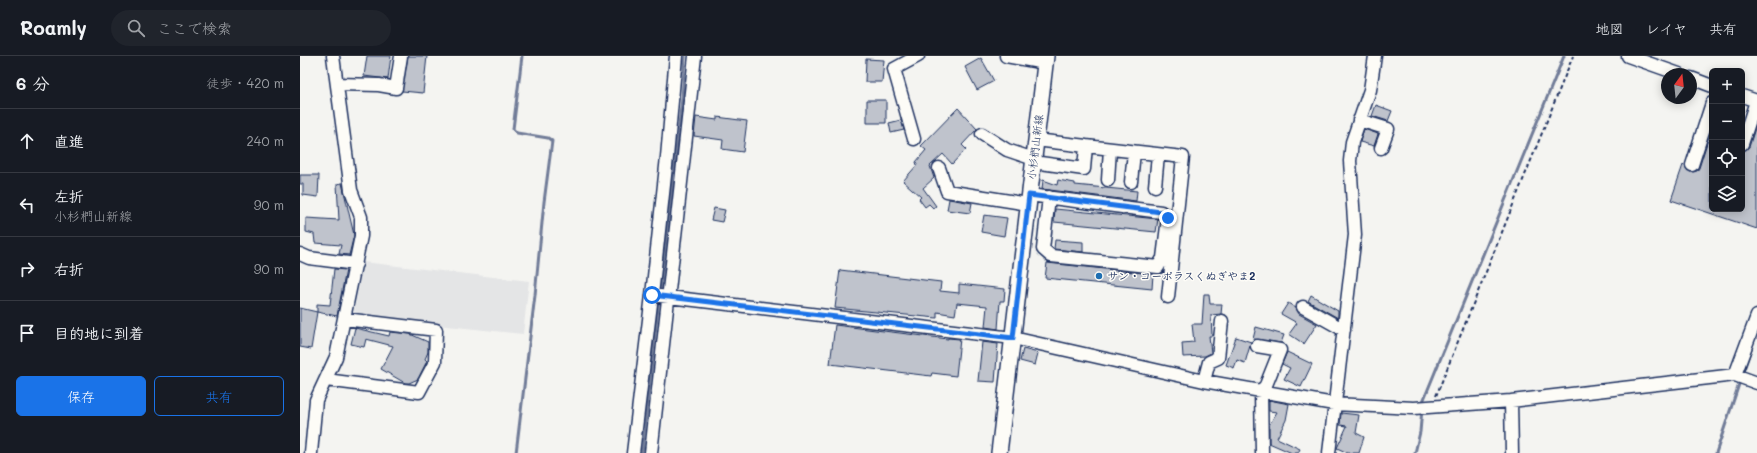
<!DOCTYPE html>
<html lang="ja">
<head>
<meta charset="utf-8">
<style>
	body { margin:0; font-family:Mali,"Klee One",sans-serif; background:#20242c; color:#f1f3f6 }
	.controls { position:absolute; right:12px; top:12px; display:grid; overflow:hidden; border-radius:6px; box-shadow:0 2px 10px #0003 }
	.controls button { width:36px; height:36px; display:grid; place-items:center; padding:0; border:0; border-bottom:1px solid #363941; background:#171b24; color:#f1f3f6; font:20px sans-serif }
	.compass { position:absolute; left:1361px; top:12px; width:36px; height:36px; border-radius:50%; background:#171b24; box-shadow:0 2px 10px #0003; rotate:15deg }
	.stop { position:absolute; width:12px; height:12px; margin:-9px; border:3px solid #1a73e8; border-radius:50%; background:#fff }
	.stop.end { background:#1a73e8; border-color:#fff; box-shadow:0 1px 4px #0008 }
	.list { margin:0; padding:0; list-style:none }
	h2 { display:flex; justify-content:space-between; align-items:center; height:52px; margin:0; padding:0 16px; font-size:17px }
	h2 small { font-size:13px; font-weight:400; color:#9ea1a6 }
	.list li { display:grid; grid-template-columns:26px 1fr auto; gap:12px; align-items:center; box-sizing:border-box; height:64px; padding:0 16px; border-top:1px solid #363941 }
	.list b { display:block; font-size:15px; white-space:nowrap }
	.list p { margin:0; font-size:13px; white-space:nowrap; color:#9ea1a6 }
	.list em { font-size:13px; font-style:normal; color:#9ea1a6 }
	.actions { display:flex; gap:8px; padding:12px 16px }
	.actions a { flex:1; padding:9px 0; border:1px solid #1a73e8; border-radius:6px; text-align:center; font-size:14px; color:#1a73e8 }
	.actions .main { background:#1a73e8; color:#fff }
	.icon { flex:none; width:22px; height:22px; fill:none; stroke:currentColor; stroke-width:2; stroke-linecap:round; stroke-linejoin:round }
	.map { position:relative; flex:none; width:1457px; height:397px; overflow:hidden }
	header { display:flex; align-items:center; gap:24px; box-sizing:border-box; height:56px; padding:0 20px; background:#171b24; border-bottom:1px solid #363941 }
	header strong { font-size:19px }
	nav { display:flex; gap:22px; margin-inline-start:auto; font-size:14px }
	.search { width:280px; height:36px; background:#20242c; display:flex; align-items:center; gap:10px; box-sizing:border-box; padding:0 14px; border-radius:22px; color:#9ea1a6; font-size:15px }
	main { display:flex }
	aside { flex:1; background:#171b24 }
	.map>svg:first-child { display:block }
	.built { fill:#e4e5e6 }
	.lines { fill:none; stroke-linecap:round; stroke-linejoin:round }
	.stream { stroke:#717c98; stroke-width:3 }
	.building { fill:#bfc3cc; stroke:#1b2f5e }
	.minor-casing { stroke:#1b2f5e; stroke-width:15 }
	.major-casing { stroke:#1b2f5e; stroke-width:18 }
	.path { stroke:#1b2f5e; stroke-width:2; stroke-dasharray:4 3; stroke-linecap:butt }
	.minor { stroke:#fdfcf7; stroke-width:12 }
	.major { stroke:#fdfcf7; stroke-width:15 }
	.route { stroke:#1a73e8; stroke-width:5 }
	.poi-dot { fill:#1f6fb2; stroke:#fdfcf7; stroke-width:1.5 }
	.labels { text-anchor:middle; stroke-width:3; stroke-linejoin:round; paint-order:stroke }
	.street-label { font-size:11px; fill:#1b2f5e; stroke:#fdfcf7 }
	.poi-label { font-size:11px; font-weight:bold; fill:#1b2f5e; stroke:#fdfcf7; text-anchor:start }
</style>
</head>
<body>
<header>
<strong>Roamly</strong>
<div class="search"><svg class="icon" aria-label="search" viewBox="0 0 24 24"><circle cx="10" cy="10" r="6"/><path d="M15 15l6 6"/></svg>ここで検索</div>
<nav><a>地図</a><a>レイヤ</a><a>共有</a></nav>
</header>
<main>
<aside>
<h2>6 分<small>徒歩 · 420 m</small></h2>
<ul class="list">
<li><svg class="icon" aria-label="ahead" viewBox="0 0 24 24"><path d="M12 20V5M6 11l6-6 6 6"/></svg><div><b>直進</b></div><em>240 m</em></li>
<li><svg class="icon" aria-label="left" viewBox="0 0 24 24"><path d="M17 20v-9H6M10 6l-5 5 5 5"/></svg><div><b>左折</b><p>小杉椚山新線</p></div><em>90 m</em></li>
<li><svg class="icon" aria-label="right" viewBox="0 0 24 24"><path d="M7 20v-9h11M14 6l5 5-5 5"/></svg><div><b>右折</b></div><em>90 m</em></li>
<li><svg class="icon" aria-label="arrive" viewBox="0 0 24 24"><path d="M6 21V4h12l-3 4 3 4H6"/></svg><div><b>目的地に到着</b></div></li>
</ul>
<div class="actions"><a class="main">保存</a><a>共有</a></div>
</aside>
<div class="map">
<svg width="1457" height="397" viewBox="0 0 1457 397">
	<rect width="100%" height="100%" fill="#f4f4f1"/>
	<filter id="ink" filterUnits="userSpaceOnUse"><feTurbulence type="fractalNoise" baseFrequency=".025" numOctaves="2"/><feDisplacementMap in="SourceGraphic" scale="8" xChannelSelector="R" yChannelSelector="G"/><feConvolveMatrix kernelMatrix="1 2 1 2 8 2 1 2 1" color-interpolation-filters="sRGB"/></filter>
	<g filter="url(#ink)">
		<!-- built -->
		<path class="built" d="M63 206 229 225 223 278 53 260Z"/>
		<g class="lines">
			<!-- stream -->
			<path class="stream" d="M360 236 382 43 385 0
				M1442 319 1451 293
				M1122 348 1264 0
				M216 397 235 239 244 146 252 85 248 82 217 77 213 73 222 0
				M342 397 359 242
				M1115 397 1120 376 1122 353
				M1416 397 1440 325"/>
		</g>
		<!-- building -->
		<path class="building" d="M67 0H91L88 23 64 20Z
			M108 0H127L123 37 102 35Z
			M681 2 694 25 677 34 665 11Z
			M566 3 584 4 582 26H565Z
			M567 44H586V67H567Z
			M1076 49 1092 55 1088 65 1072 60Z
			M658 52 677 73 662 89 666 93 652 108 643 98 630 110 634 122 623 132 636 150 633 152 629 148 625 151 619 143 621 141 603 125 617 109 616 106 626 94 621 90Z
			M396 61 417 64V61L447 65 443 96 422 93 423 84 394 80Z
			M601 64 604 74 591 77 589 67Z
			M1457 66V173L1371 144 1383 109 1390 116 1397 115 1399 112 1412 71V153H1442V95L1449 91Z
			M1064 73 1078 78 1074 90 1060 86Z
			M0 119H19L18 141 3 139V128H0Z
			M743 124 757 129 758 124 775 127V129L837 135 836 145 742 133Z
			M42 127 54 179 49 199 39 198 41 189 15 187 14 178 6 176V162L39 164 37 128Z
			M649 143 672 147 670 157 647 154Z
			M414 152 425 154 422 166 411 164Z
			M755 153 858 163 856 176 754 166Z
			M684 159 707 162 704 180 681 176Z
			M755 184 783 186V196L754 193Z
			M747 207 853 218 852 233 745 222Z
			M34 213 46 214 37 260 17 256V248L30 249Z
			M540 214 641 226 640 235 659 237V228L705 233 704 245H700L698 273 685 271 687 250 657 247 655 259 637 256V262L535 252Z
			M904 238H909L910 248H922L921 258 911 259 912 280H909L911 297 905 300 883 301 882 287 894 286 892 268H902Z
			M1011 239 1038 255V262L1008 245Z
			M988 247 996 252 999 258 1017 268 1004 288 989 278 997 267 981 258Z
			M0 252 17 256 11 293 0 291Z
			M535 269 648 283V282L660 283 656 320 632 317 631 320 530 308Z
			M956 271 984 279 981 287 953 283Z
			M55 272 89 280 90 276 110 278 128 286V296L125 303 127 305 118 323 109 327H105L81 313 93 290 66 283 64 291 51 288Z
			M936 281 951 286 945 307 937 304 934 312 926 309Z
			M682 286 698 288 695 326 678 325Z
			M723 293 738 297 735 309 720 305Z
			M987 296 1012 308 1001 331 984 323 990 312 982 308Z
			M969 344 989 348 986 364 977 382 1000 393 998 397H992L969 387V369L977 356 969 355Z
			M1041 357 1059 359 1056 377 1064 381 1059 397H1048L1037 392 1047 370 1040 369Z"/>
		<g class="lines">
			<defs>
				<path id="minor" d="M706 0 745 7
					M1328 0 1379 18
					M1391 22 1412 30
					M37 28 79 29 96 32 101 0
					M1442 40 1457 45
					M1059 64 1088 73 1081 92
					M682 78 707 94 734 103
					M614 83 594 13 618 0
					M1442 88 1456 45
					M786 90 883 101 868 241
					M733 106 784 113 786 90 736 84
					M1392 109 1412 47
					M639 112 647 135 728 148
					M808 124 810 93
					M831 126 834 96
					M855 130 858 99
					M729 139 861 156 868 162 863 202 858 211 751 200 743 193 749 141
					M0 198 9 202 56 208
					M352 239 367 101 376 0
					M1003 251 1044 274
					M957 290 980 294 966 329 961 335 962 397
					M1435 319 1457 260
					M26 324 119 336 135 306 136 274 45 263
					M904 325 909 306 918 302 922 265
					M1211 345 1212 397
					M11 397 16 344 36 301 61 180V161L51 134 33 0
					M333 397 352 239 713 282 904 325 1034 348 1114 352 1211 345 1435 319 1457 327
					M351 397 395 0
					M1029 397 1055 179 1050 105 1052 86 1070 34 1075 0"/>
				<path id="major" d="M699 397 746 0"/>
			</defs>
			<!-- minor casing -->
			<use href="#minor" class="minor-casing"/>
			<!-- major casing -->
			<use href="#major" class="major-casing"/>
			<!-- path -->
			<path class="path" d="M1136 340 1273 0"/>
			<!-- minor -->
			<use href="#minor" class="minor"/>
			<!-- major -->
			<use href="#major" class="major"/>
		</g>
	</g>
	<g class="lines" filter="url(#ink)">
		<!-- route -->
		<path class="route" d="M352 239 713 282 729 139 861 156 868 162"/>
	</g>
	<!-- markers -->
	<circle class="poi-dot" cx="799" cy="220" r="4"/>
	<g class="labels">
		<!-- street labels -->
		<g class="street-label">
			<text transform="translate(735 91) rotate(-83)" y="4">小杉椚山新線</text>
		</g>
		<!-- poi labels -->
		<g class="poi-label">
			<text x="807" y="224">サン・コーポラスくぬぎやま2</text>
		</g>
	</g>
</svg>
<div class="controls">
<button>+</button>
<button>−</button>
<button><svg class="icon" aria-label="locate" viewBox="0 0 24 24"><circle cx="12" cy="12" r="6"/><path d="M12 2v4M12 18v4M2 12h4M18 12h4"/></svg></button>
<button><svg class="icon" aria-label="layers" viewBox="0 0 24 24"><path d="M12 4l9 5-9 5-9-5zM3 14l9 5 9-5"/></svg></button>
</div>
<svg class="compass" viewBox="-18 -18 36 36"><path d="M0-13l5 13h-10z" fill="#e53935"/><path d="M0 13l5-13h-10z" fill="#9ea1a6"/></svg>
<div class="stop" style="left:352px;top:239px"></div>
<div class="stop end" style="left:868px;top:162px"></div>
</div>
</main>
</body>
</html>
